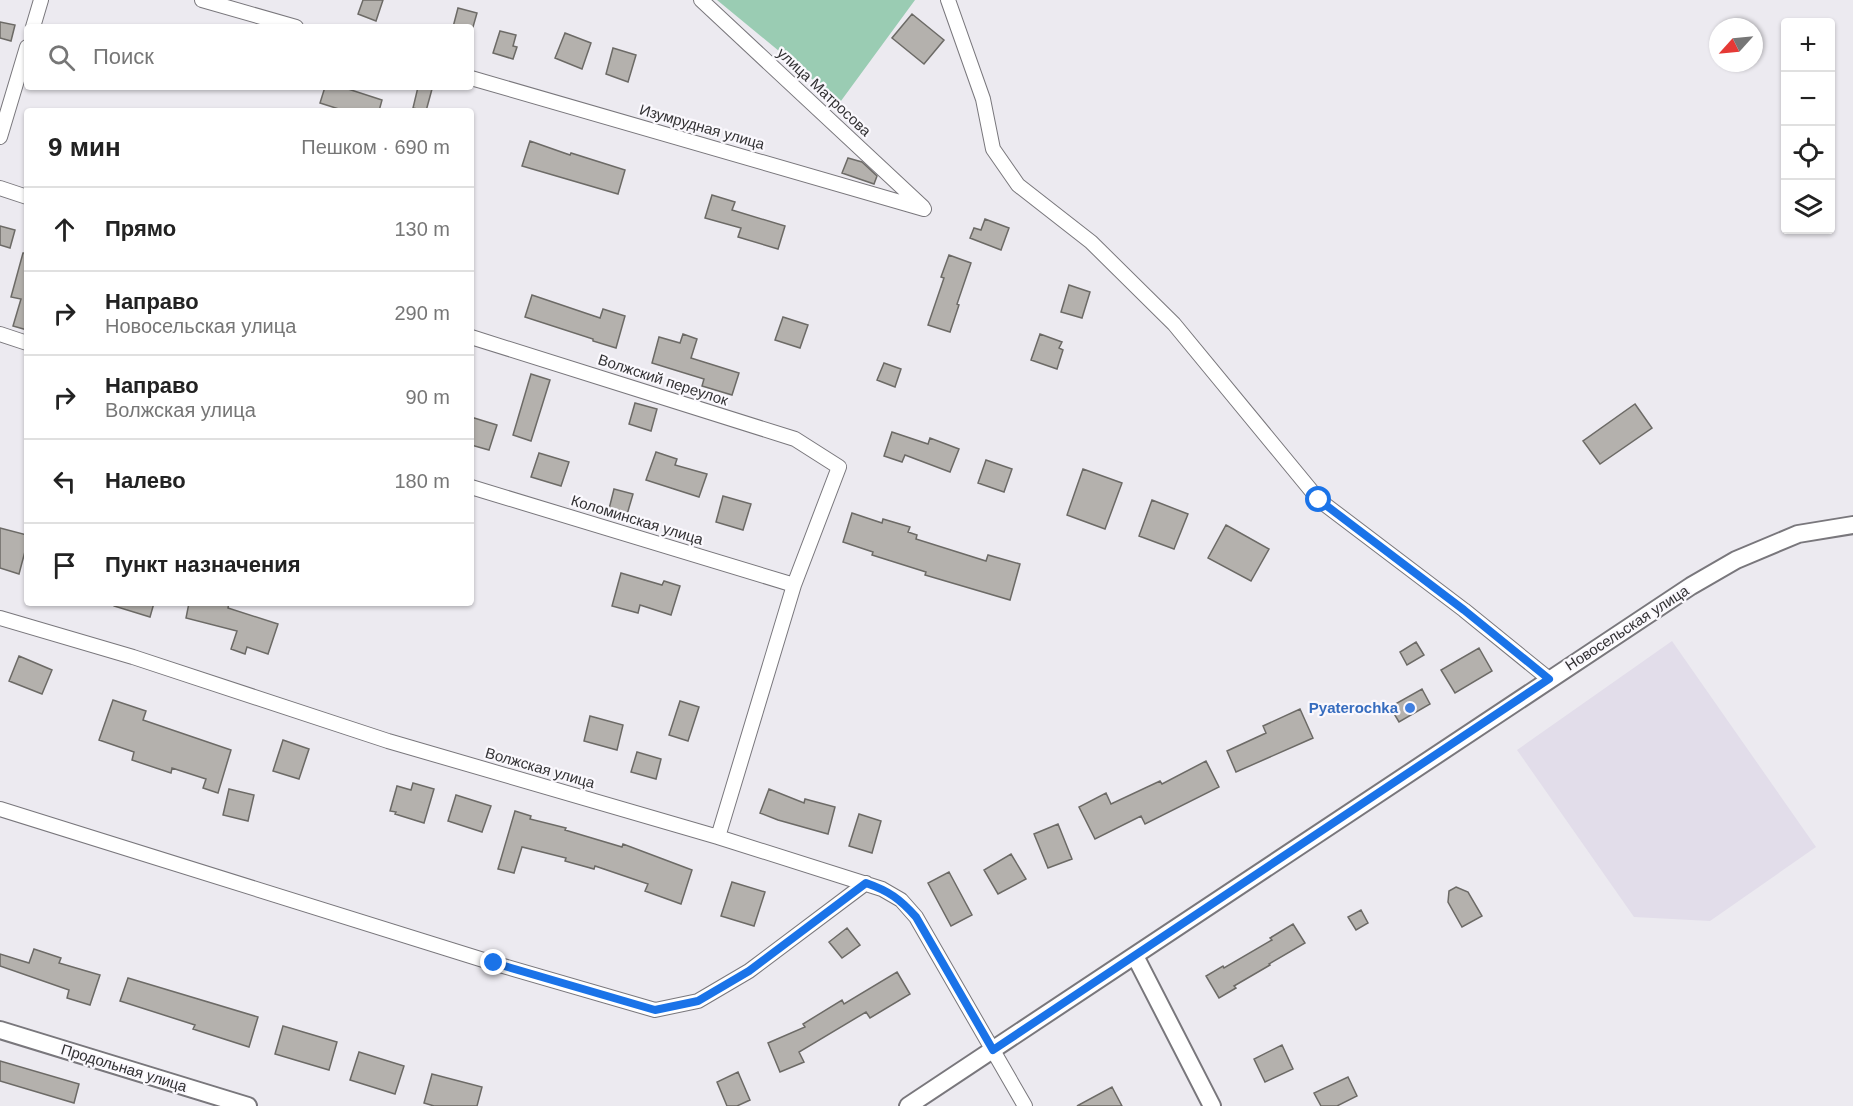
<!DOCTYPE html>
<html lang="ru">
<head>
<meta charset="utf-8">
<style>
	body { margin:0; font-family:Helvetica,sans-serif; background:#f6f6f6; color:#222 }
	.controls { position:absolute; right:18px; top:18px; display:grid; overflow:hidden; border-radius:6px; box-shadow:0 2px 4px #0004 }
	.controls button { width:54px; height:54px; display:grid; place-items:center; padding:0; border:0; border-bottom:2px solid #e0e0e0; background:#fff; color:#222; font:30px sans-serif }
	.compass { position:absolute; left:1709px; top:18px; width:54px; height:54px; border-radius:50%; background:#fff; box-shadow:0 2px 4px #0004; rotate:243deg }
	.stop { position:absolute; width:18px; height:18px; margin:-14px; border:4px solid #1a73e8; border-radius:50%; background:#fff }
	.stop.end { background:#1a73e8; border-color:#fff; box-shadow:0 2px 6px #0008 }
	.list { margin:0; padding:0; list-style:none }
	h2 { display:flex; justify-content:space-between; align-items:center; height:78px; margin:0; padding:0 24px; font-size:26px }
	h2 small { font-size:20px; font-weight:400; color:#767676 }
	.list li { display:grid; grid-template-columns:39px 1fr auto; gap:18px; align-items:center; box-sizing:border-box; height:84px; padding:0 24px; border-top:2px solid #e0e0e0 }
	.list b { display:block; font-size:22px; white-space:nowrap }
	.list p { margin:0; font-size:20px; white-space:nowrap; color:#767676 }
	.list em { font-size:20px; font-style:normal; color:#767676 }
	.icon { flex:none; width:33px; height:33px; fill:none; stroke:currentColor; stroke-width:2; stroke-linecap:round; stroke-linejoin:round }
	.map { position:relative; flex:none; width:1853px; height:1106px; overflow:hidden }
	.search { position:absolute; background:#fff; box-shadow:0 2px 4px #0004; left:24px; top:24px; width:450px; height:66px; display:flex; align-items:center; gap:15px; box-sizing:border-box; padding:0 21px; border-radius:6px; color:#767676; font-size:22px }
	.panel { position:absolute; background:#fff; box-shadow:0 2px 4px #0004; left:24px; top:108px; width:450px; height:498px; border-radius:6px }
	.map>svg:first-child { display:block }
	.built { fill:#e2ddea }
	.green { fill:#9accb3 }
	.building { fill:#b4b1ad; stroke:#6c6a66; stroke-width:1.5 }
	.lines { fill:none; stroke-linecap:round; stroke-linejoin:round }
	.minor-casing { stroke:#79777c; stroke-width:16 }
	.tertiary-casing { stroke:#79777c; stroke-width:20 }
	.minor { stroke:#fff; stroke-width:14 }
	.tertiary { stroke:#fff; stroke-width:16 }
	.route { stroke:#1a73e8; stroke-width:8 }
	.shop-dot { fill:#3f7fe0; stroke:#faf8fd; stroke-width:2 }
	.labels { text-anchor:middle; stroke-width:4.5; stroke-linejoin:round; paint-order:stroke }
	.street-label { font-size:15px; fill:#323133; stroke:#faf8fd }
	.shop-label { font-size:15px; font-weight:bold; fill:#366cbe; stroke:#faf8fd; text-anchor:end }
</style>
</head>
<body>
<div class="map">
<svg width="1853" height="1106" viewBox="0 0 1853 1106">
	<rect width="100%" height="100%" fill="#eceaf0"/>
	<!-- built -->
	<path class="built" d="M1672 641 1816 847 1710 921 1634 917 1517 750Z"/>
	<!-- green -->
	<path class="green" d="M717 0H915L838 105 808 75Z"/>
	<!-- building -->
	<path class="building" d="M363 0H383L376 21 358 14Z
		M458 8 477 13 473 27H453Z
		M912 14 944 40 924 64 892 38Z
		M0 22 15 25 11 41 0 38Z
		M500 31 516 35 513 46 517 47 513 59 493 53Z
		M565 33 591 43 582 69 555 58Z
		M613 48 636 55 628 82 606 74Z
		M325 87H342L382 100 379 111H345L320 103Z
		M418 87 432 89 426 111 413 108Z
		M530 141 570 155 571 153 625 170 618 194 522 166Z
		M848 158 862 162 877 176 874 184 842 173Z
		M712 195 735 202 732 210 785 226 778 249 738 237 741 228 705 218Z
		M985 219 1009 228 1001 250 970 238 974 228 981 230Z
		M0 226 15 230 10 248 0 245Z
		M23 253H27V330L13 326 21 299 11 297Z
		M949 255 971 263 957 304 959 305 950 332 928 325 944 278 941 277Z
		M1069 285 1090 292 1082 318 1061 312Z
		M532 295 600 318 603 309 625 316 616 348 593 341V339L525 317Z
		M783 317 808 325 800 348 775 340Z
		M683 334 697 339 691 358 739 373 732 395 702 386 704 379 652 363 659 337 680 343Z
		M1040 334 1062 342 1059 348 1063 350 1057 369 1031 360Z
		M884 363 901 369 895 387 877 380Z
		M531 374 550 380 531 441 513 435Z
		M635 403 657 409 651 431 629 424Z
		M1635 404 1652 428 1600 464 1583 441Z
		M471 417 497 425 489 450 471 445Z
		M892 432 928 444 930 438 959 449 950 472 905 455 902 462 884 456Z
		M656 452 677 459 675 465 707 474 699 497 646 480Z
		M539 453 569 462 561 486 531 477Z
		M986 460 1012 469 1004 492 978 483Z
		M1083 469 1122 483 1105 529 1067 515Z
		M614 489 633 494 626 518 608 513Z
		M723 496 751 504 743 530 716 522Z
		M1152 500 1188 514 1174 549 1139 536Z
		M852 513 882 523 883 519 910 527 908 532 917 535 916 539 986 561 988 555 1020 564 1010 600 925 575 926 572 872 555 873 552 843 542Z
		M1226 525 1269 549 1251 581 1208 558Z
		M0 528 27 535V544L19 574 0 568Z
		M621 573 662 585 664 581 680 586 671 615 640 605 638 613 612 606Z
		M114 603H154L150 617 114 606Z
		M189 603H229L228 608 278 624 268 654 247 647 245 654 231 649 237 631 186 618Z
		M1416 642 1424 655 1407 665 1400 652Z
		M1479 648 1492 671 1455 693 1441 670Z
		M19 656 52 670 42 694 9 681Z
		M1422 689 1430 704 1399 722 1390 707Z
		M113 700 146 711 143 720 231 750 218 793 203 788 206 779 172 768 171 773 132 760 134 752 99 740Z
		M680 701 699 707 688 741 669 735Z
		M1300 709 1313 738 1236 772 1227 751 1266 733 1263 726Z
		M590 716 623 725 617 750 584 741Z
		M283 740 309 749 299 779 273 771Z
		M637 752 661 759 656 779 631 772Z
		M1206 761 1219 787 1145 824 1141 816 1095 839 1079 807 1106 793 1111 804 1160 781 1162 784Z
		M413 783 434 789 424 823 395 814 396 812 390 811 397 786 411 790Z
		M229 789 254 795 248 821 223 815Z
		M769 789 804 803 805 799 835 807 828 834 778 820 760 813Z
		M456 795 491 806 482 832 448 821Z
		M515 811 531 816 530 819 566 828 565 830 622 847 623 844 692 870 681 904 645 891 648 884 595 866 594 869 565 861 566 858 522 847 514 873 498 869Z
		M859 814 881 821 872 853 849 846Z
		M1058 824 1072 859 1048 868 1034 834Z
		M1011 854 1026 879 998 894 984 870Z
		M949 872 972 915 951 926 928 883Z
		M732 882 765 892 754 926 721 916Z
		M1456 887 1468 892 1482 916 1462 927 1448 902 1449 891Z
		M1361 910 1368 923 1356 930 1348 917Z
		M1293 924 1305 943 1269 964 1270 965 1234 986 1236 988 1219 998 1206 976 1223 966 1224 968 1272 940 1270 938Z
		M847 928 860 945 842 958 829 942Z
		M34 949 61 958 59 963 100 975 90 1005 67 998 69 990 0 966V954L29 963Z
		M897 972 910 994 870 1018 866 1012 799 1052 804 1062 780 1072 768 1043 805 1027 803 1024 842 1000 844 1004Z
		M128 978 258 1017 249 1047 193 1029 195 1025 120 1001Z
		M283 1026 337 1042 329 1070 275 1054Z
		M1282 1045 1293 1069 1265 1082 1254 1059Z
		M359 1052 404 1066 395 1094 350 1080Z
		M0 1061 79 1084 74 1103 0 1081Z
		M738 1072 750 1100 737 1106H727L717 1082Z
		M432 1074 482 1087 477 1106H434L424 1103Z
		M1348 1077 1357 1096 1337 1106H1321L1314 1093Z
		M1112 1087 1122 1106H1077Z"/>
	<g class="lines">
		<defs>
			<path id="minor" d="M202 0 296 27
				M701 0 923 207
				M948 0 983 99 993 149 1018 185 1091 242 1174 324 1319 500 1464 610 1549 679
				M33 27 41 0
				M471 78 924 209
				M0 137 27 47
				M0 188 27 197
				M0 334 27 343
				M471 337 795 439 839 467 794 585 718 837
				M471 487 794 585
				M0 618 133 657 388 741 718 837 882 889 901 900 916 917 1025 1106
				M0 809 493 963 655 1010 698 1001 749 971 866 883"/>
			<path id="tertiary" d="M1135 956 1212 1106
				M0 1030 248 1106
				M908 1106 1691 586 1736 560 1798 534 1853 525"/>
		</defs>
		<!-- minor casing -->
		<use href="#minor" class="minor-casing"/>
		<!-- tertiary casing -->
		<use href="#tertiary" class="tertiary-casing"/>
		<!-- minor -->
		<use href="#minor" class="minor"/>
		<!-- tertiary -->
		<use href="#tertiary" class="tertiary"/>
	</g>
	<g class="lines">
		<!-- route -->
		<path class="route" d="M494 963 655 1010 698 1001 749 971 866 883C889 891 900 899 916 917L993 1050 1549 679 1464 610 1319 500"/>
	</g>
	<!-- markers -->
	<circle class="shop-dot" cx="1410" cy="708" r="6"/>
	<g class="labels">
		<!-- street labels -->
		<g class="street-label">
			<text transform="translate(824 92) rotate(43)" y="5">улица Матросова</text>
			<text transform="translate(702 127) rotate(16)" y="5">Изумрудная улица</text>
			<text transform="translate(663 380) rotate(18)" y="5">Волжский переулок</text>
			<text transform="translate(637 520) rotate(17)" y="5">Коломинская улица</text>
			<text transform="translate(1627 628) rotate(-33)" y="5">Новосельская улица</text>
			<text transform="translate(540 768) rotate(16)" y="5">Волжская улица</text>
			<text transform="translate(124 1068) rotate(17)" y="5">Продольная улица</text>
		</g>
		<!-- shop labels -->
		<g class="shop-label">
			<text x="1398" y="713">Pyaterochka</text>
		</g>
	</g>
</svg>
<div class="controls">
<button>+</button>
<button>−</button>
<button><svg class="icon" aria-label="locate" viewBox="0 0 24 24"><circle cx="12" cy="12" r="6"/><path d="M12 2v4M12 18v4M2 12h4M18 12h4"/></svg></button>
<button><svg class="icon" aria-label="layers" viewBox="0 0 24 24"><path d="M12 4l9 5-9 5-9-5zM3 14l9 5 9-5"/></svg></button>
</div>
<svg class="compass" viewBox="-18 -18 36 36"><path d="M0-13l5 13h-10z" fill="#e53935"/><path d="M0 13l5-13h-10z" fill="#767676"/></svg>
<div class="stop" style="left:1319px;top:500px"></div>
<div class="stop end" style="left:494px;top:963px"></div>
<div class="search"><svg class="icon" aria-label="search" viewBox="0 0 24 24"><circle cx="10" cy="10" r="6"/><path d="M15 15l6 6"/></svg>Поиск</div>
<section class="panel">
<h2>9 мин<small>Пешком · 690 m</small></h2>
<ul class="list">
<li><svg class="icon" aria-label="ahead" viewBox="0 0 24 24"><path d="M12 20V5M6 11l6-6 6 6"/></svg><div><b>Прямо</b></div><em>130 m</em></li>
<li><svg class="icon" aria-label="right" viewBox="0 0 24 24"><path d="M7 20v-9h11M14 6l5 5-5 5"/></svg><div><b>Направо</b><p>Новосельская улица</p></div><em>290 m</em></li>
<li><svg class="icon" aria-label="right" viewBox="0 0 24 24"><path d="M7 20v-9h11M14 6l5 5-5 5"/></svg><div><b>Направо</b><p>Волжская улица</p></div><em>90 m</em></li>
<li><svg class="icon" aria-label="left" viewBox="0 0 24 24"><path d="M17 20v-9H6M10 6l-5 5 5 5"/></svg><div><b>Налево</b></div><em>180 m</em></li>
<li><svg class="icon" aria-label="arrive" viewBox="0 0 24 24"><path d="M6 21V4h12l-3 4 3 4H6"/></svg><div><b>Пункт назначения</b></div></li>
</ul>
</section>
</div>
</body>
</html>
